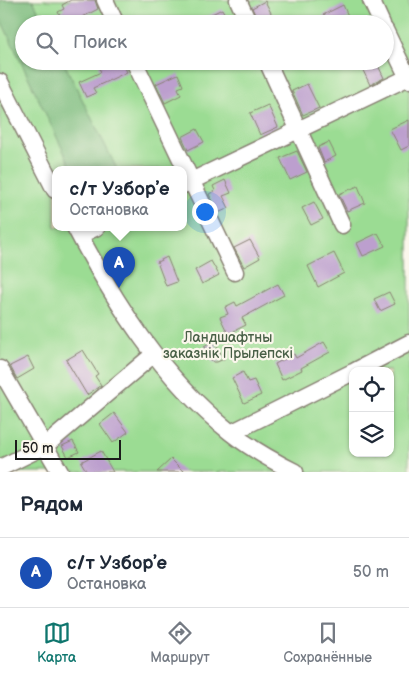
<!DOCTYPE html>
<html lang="ru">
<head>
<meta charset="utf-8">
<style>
	body { margin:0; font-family:"Balsamiq Sans",sans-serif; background:#f2f2f3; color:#1f2937 }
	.controls { position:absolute; right:15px; bottom:15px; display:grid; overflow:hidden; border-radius:10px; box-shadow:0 1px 4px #0004 }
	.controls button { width:45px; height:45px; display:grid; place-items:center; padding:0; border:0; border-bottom:1px solid #e0e1e3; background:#fff; color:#1f2937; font:25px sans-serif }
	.scale { position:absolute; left:15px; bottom:12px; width:106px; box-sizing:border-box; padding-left:5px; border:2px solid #1c1c1c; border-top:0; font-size:14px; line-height:18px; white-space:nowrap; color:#1c1c1c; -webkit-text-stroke:4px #fbf7ec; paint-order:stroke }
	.you { position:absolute; left:204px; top:211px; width:18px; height:18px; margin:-12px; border:4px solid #fff; border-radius:50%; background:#1a73e8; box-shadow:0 0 0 8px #1a73e833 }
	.badge { display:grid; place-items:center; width:32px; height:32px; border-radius:50%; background:#0f766e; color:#fff; font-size:16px; font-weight:700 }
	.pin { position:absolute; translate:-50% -41px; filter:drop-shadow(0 1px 2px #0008) }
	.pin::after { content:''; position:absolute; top:26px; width:18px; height:15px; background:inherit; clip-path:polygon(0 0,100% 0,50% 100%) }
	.popup { position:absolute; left:52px; top:166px; width:135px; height:65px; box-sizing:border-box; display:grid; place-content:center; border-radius:10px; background:#fff; filter:drop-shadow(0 1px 4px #0005); font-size:16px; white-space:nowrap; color:#747a83 }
	.popup b { font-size:19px; color:#1f2937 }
	.popup::after { content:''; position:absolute; left:50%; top:100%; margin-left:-10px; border:10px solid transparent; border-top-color:#fff }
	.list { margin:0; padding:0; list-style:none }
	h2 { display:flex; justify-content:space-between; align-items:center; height:65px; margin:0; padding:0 20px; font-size:21px }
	h2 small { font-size:16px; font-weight:400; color:#747a83 }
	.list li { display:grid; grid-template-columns:32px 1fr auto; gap:15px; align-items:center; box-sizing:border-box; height:70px; padding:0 20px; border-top:1px solid #e0e1e3 }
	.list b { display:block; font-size:19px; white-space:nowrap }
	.list p { margin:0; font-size:16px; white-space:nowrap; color:#747a83 }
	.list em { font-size:16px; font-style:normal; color:#747a83 }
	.icon { flex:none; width:28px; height:28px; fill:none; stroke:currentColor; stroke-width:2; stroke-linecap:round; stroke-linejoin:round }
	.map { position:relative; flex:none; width:409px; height:472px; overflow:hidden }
	.search { position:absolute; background:#fff; box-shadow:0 1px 4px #0004; left:15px; right:15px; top:15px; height:55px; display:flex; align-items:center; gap:12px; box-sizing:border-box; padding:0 18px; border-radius:28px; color:#747a83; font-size:19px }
	.sheet { height:135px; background:#fff }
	nav { display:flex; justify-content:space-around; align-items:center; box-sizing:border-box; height:70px; border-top:1px solid #e0e1e3; background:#fff; font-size:14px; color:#747a83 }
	nav a { display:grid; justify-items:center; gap:2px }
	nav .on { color:#0f766e }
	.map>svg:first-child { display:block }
	.green { fill:#9bdc93; stroke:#5c7c58; fill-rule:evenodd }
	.forest { fill:#7cbc7d; stroke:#4c6c4c }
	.building { fill:#bc9fce }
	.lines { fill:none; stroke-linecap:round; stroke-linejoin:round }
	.minor-casing { stroke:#888073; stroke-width:19 }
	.minor { stroke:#fff; stroke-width:16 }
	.labels { text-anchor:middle; stroke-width:4.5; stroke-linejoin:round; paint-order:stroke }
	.park-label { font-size:14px; fill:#485f46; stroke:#fbf7ec }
</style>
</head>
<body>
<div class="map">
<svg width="409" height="472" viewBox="0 0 409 472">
	<rect width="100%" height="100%" fill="#fbf7ec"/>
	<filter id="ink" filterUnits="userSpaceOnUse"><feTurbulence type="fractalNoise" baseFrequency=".02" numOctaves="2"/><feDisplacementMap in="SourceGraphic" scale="10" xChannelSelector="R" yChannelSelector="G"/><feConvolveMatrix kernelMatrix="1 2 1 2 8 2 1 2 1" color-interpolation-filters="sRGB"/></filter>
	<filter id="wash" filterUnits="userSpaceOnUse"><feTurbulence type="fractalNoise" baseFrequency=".0096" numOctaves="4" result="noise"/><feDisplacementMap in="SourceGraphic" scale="20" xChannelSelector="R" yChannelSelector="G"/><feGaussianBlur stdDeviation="1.12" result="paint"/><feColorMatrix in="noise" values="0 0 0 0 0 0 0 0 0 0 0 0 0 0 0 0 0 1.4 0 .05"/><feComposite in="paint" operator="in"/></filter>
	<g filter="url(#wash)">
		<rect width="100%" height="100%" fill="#f5e3ca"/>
		<!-- green -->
		<path class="green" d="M0 0H409V472H0ZM24 24H385V61H24ZM55 169H183V227H55ZM353 371H390V453H353Z"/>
		<!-- forest -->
		<path class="forest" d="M0 0H33L45 24H24V61H63L117 169H72L0 18Z"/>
		<g id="blocks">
			<!-- building -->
			<path class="building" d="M71 0H95L98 9 69 24H64L58 12 64 9 62 5Z
				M265 1 272 15 258 21 252 8Z
				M343 5 349 18 337 24H327L323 15Z
				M222 9 228 20 221 24H192Z
				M108 61H122L127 72 93 88 96 93 86 97 79 82 101 72 98 66Z
				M367 61H376L384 78 370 85 360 64Z
				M178 74 183 86 178 88 181 95 165 103 156 84Z
				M307 84 319 108 303 115 292 91Z
				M268 105 278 127 260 135 250 113Z
				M409 120V146L401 150 390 129Z
				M197 129 204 142 188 150 182 137Z
				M329 142 336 156 324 162 318 147Z
				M297 151 307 172 290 180 280 158Z
				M225 180 231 193 223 196 229 208 218 213 209 194 215 191 213 186Z
				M358 186 365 203 347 211 339 194Z
				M314 202 323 219 311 225 302 208Z
				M378 233 385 246 363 256 357 243Z
				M250 240 260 258 244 267 234 248Z
				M334 253 344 273 318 287 308 266Z
				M167 257 177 282 166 286 157 262Z
				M211 261 219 275 202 284 195 270Z
				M278 284 284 295 242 318 246 325 228 334 220 317 228 314 225 307 235 302 237 306Z
				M389 292 395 304 380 311 374 299Z
				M214 341 224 359 217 362H213L204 347Z
				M324 342 330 352 301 368 302 370 282 380 275 364 294 354 296 358Z
				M83 350 98 374 95 376 101 385 87 395 66 360Z
				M28 357 34 369 17 379 10 366Z
				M243 372 248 382 254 380 261 395 244 403 232 378Z
				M114 413 128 432 113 443 100 424Z
				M73 441 79 452 68 457 62 446Z
				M101 451 113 472H87L81 462Z
				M171 459 184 472H157Z"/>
		</g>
	</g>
	<g filter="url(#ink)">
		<use href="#blocks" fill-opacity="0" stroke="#888073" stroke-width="1"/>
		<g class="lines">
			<defs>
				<path id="minor" d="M105 0 116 24
					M238 0 249 24
					M371 0 382 24
					M385 30 409 80
					M134 61 235 272
					M267 61 342 225
					M0 82 55 190
					M183 185 409 77
					M75 227C115 303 162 378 230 432 250 448 273 461 295 472
					M80 235 97 227
					M0 369 60 472
					M355 371 409 343
					M231 433 353 372
					M0 468 45 446 154 354"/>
			</defs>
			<!-- minor casing -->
			<use href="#minor" class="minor-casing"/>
			<!-- minor -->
			<use href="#minor" class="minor"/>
		</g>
	</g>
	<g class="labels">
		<!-- park labels -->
		<g class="park-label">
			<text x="228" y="342">Ландшафтны<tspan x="228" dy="16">заказнік Прылепскі</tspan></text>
		</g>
	</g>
</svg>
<div class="controls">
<button><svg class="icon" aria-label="locate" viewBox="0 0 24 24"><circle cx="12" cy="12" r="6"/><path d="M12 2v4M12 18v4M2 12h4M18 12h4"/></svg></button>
<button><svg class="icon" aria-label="layers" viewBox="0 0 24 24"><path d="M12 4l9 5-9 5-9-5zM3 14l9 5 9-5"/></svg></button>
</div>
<div class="scale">50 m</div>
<div class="you"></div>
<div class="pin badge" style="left:119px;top:288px;background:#1a4fb4">A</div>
<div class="popup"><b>с/т Узборʼе</b>Остановка</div>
<div class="search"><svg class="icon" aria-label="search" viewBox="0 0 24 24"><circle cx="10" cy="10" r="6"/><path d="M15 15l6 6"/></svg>Поиск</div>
</div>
<section class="sheet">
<h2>Рядом<small></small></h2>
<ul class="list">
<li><span class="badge" style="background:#1a4fb4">A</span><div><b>с/т Узборʼе</b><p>Остановка</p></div><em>50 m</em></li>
</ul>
</section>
<nav>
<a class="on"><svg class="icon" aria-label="map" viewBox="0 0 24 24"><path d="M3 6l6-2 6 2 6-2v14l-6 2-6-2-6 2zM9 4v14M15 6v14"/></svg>Карта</a>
<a><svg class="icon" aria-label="directions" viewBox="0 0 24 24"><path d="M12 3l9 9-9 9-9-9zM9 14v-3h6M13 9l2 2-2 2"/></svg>Маршрут</a>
<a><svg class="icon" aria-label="saved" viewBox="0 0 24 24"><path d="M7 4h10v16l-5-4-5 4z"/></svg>Сохранённые</a>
</nav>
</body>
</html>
